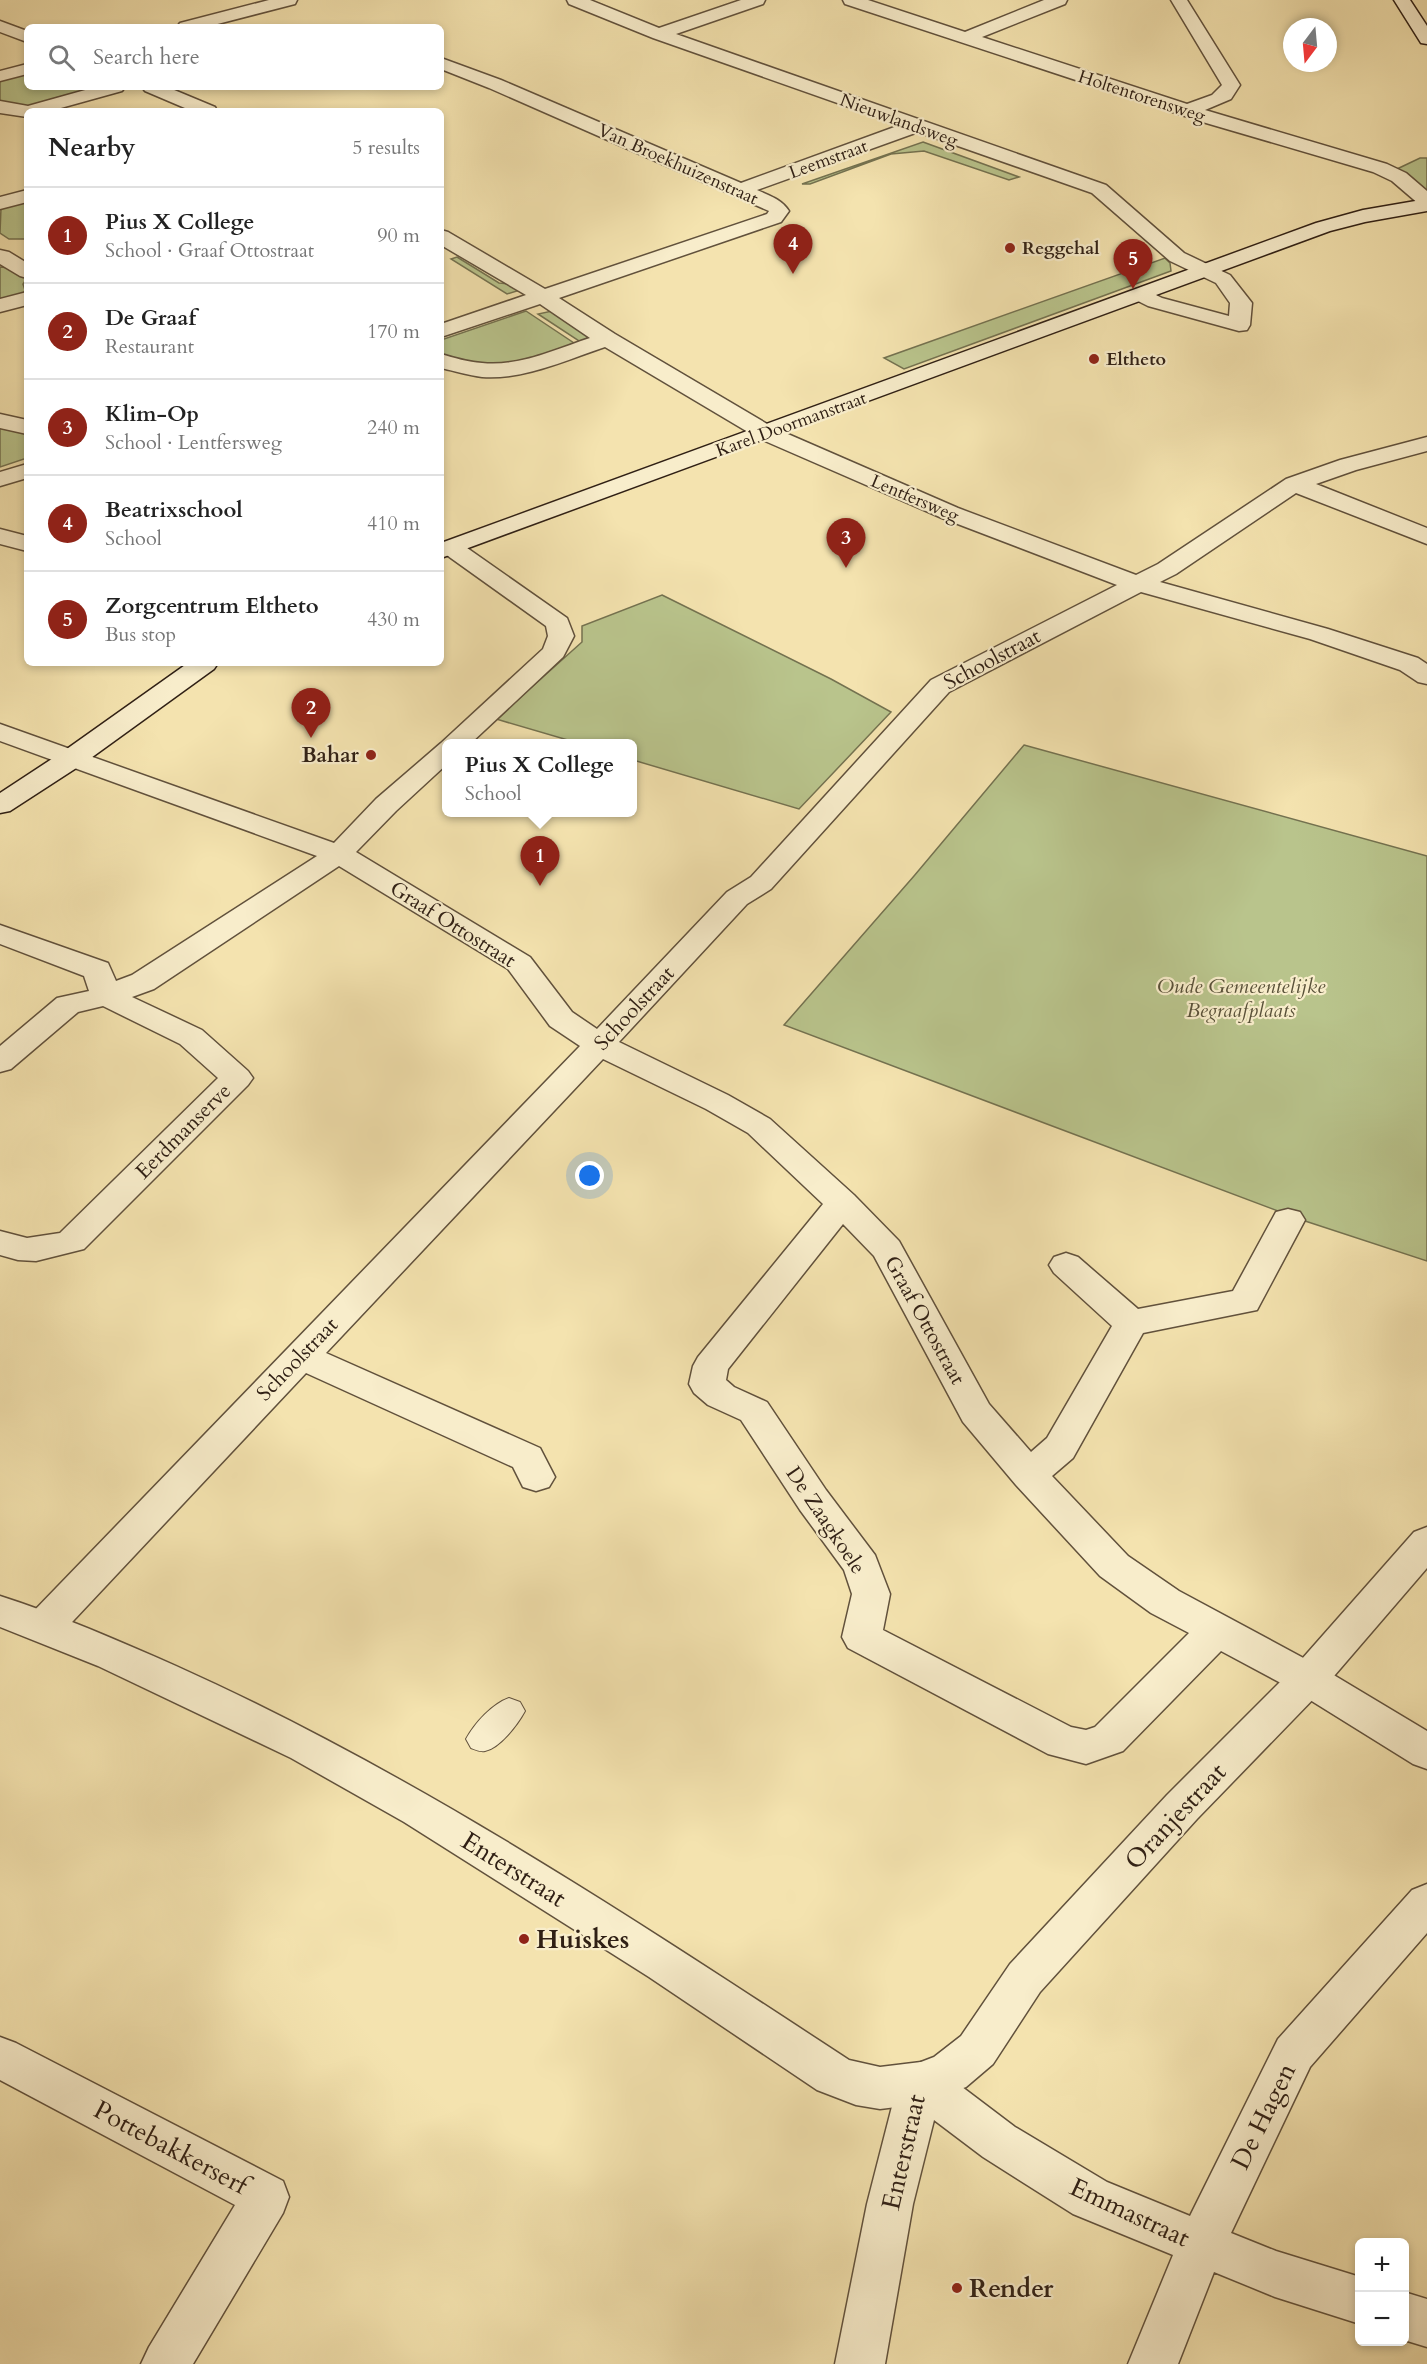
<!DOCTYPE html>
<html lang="en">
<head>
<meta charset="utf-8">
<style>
	body { margin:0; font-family:Cardo,serif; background:#f2f2f2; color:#222 }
	.controls { position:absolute; right:18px; bottom:18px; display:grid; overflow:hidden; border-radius:9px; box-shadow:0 3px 9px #0003 }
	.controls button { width:54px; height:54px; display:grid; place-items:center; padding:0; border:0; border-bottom:2px solid #e0e0e0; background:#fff; color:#222; font:30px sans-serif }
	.compass { position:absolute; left:1283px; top:18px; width:54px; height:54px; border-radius:50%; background:#fff; box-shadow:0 3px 9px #0003; rotate:196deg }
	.you { position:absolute; left:590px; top:1176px; width:21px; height:21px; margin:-15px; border:4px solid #fff; border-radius:50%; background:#1a73e8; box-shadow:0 0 0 9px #1a73e833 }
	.badge { display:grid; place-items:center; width:39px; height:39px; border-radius:50%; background:#8f2418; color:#fff; font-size:20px; font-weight:700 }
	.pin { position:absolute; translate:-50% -50px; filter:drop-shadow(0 2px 3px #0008) }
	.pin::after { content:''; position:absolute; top:32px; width:21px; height:18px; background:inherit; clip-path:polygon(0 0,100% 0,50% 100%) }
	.popup { position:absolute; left:442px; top:739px; width:195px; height:78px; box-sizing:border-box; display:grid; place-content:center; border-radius:9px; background:#fff; filter:drop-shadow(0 2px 4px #0005); font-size:20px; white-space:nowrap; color:#767676 }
	.popup b { font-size:22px; color:#222 }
	.popup::after { content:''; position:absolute; left:50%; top:100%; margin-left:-12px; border:12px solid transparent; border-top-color:#fff }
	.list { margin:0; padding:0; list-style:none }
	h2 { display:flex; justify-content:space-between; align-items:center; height:78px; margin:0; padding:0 24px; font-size:26px }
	h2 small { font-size:20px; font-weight:400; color:#767676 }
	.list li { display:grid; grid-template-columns:39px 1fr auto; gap:18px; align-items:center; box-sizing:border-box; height:96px; padding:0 24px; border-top:2px solid #e0e0e0 }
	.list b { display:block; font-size:22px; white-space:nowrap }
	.list p { margin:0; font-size:20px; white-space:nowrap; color:#767676 }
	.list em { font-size:20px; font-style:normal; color:#767676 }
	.icon { flex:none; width:33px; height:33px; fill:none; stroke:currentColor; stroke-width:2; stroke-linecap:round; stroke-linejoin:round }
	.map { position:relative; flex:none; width:1427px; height:2364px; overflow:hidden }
	.search { position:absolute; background:#fff; box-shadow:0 3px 9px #0003; left:24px; top:24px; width:420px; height:66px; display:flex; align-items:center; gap:15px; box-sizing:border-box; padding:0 21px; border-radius:9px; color:#767676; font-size:22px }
	.panel { position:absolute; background:#fff; box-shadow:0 3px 9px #0003; left:24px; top:108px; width:420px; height:558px; border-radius:9px }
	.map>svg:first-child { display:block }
	.green { fill:#b9c48c; stroke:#747250; stroke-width:1.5 }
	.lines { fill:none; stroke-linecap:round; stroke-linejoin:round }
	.pedestrian-casing { stroke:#61513c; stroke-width:2 }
	.minor-casing { stroke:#61513c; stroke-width:3 }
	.tertiary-casing { stroke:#61513c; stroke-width:3 }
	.secondary-casing { stroke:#302015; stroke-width:3 }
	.pedestrian { fill:#f8edcb; fill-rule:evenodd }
	.minor { fill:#f8edcb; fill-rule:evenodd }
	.tertiary { fill:#f8edcb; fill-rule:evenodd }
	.secondary { fill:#f8edcb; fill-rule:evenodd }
	.poi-dot { fill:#8f2418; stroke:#f8edcb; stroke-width:2 }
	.labels { text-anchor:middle; stroke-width:4.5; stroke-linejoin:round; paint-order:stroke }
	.far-street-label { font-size:18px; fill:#302015; stroke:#f8edcb }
	.far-poi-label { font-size:18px; font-weight:bold; fill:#302015; stroke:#f8edcb; text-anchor:start }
	.street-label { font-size:21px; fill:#302015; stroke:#f8edcb }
	.poi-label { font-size:21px; font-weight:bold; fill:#302015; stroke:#f8edcb; text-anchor:end }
	.park-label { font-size:21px; font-style:italic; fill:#595139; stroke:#f8edcb }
	.near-street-label { font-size:26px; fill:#302015; stroke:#f8edcb }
	.near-poi-label { font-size:26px; font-weight:bold; fill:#302015; stroke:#f8edcb; text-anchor:start }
</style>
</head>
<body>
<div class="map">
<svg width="1427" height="2364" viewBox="0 0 1427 2364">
	<rect width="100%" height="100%" fill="#f4e3af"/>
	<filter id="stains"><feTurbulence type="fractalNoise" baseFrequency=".00333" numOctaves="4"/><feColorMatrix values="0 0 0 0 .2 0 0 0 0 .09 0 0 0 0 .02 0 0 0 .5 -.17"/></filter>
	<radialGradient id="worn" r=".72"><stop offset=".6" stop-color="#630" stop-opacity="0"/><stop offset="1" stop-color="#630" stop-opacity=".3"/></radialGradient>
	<!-- green -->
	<path class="green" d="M27 74V87H106L25 108 0 102V81Z
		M923 142 1019 177 1009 180 924 151 891 154 810 184H802Z
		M1420 158H1427V191L1397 169Z
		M27 200V239H9L0 233 1 208Z
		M457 257 499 283 511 284 520 290 507 294 451 259Z
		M1165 258 1170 263 1171 271 904 369 884 358Z
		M0 267 11 268 27 278 23 284 25 290 23 294 0 305Z
		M526 311 577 345 513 367 441 358V340Z
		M552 311 592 338 582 343 538 314Z
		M0 427 27 434V458L0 467Z
		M662 595 831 679 891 712 799 809 633 760V744L578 743 496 719 582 642V626Z
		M1024 745 1427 856V1261L1302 1220 784 1025 914 876Z"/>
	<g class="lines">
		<defs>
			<path id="pedestrian" d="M509 1698 520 1702 525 1711C518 1724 500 1748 485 1751 480 1752 476 1750 471 1748L466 1739C475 1723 492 1704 509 1698Z"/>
			<path id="minor" d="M269 0H297L295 4 206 27H177L180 23Z
				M567 0H590L659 28 741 0H765L763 4 676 34 1106 185 1184 253 1230 275 1252 303 1250 325 1247 330 1239 331 1148 306 1134 299 1131 295 1134 291 1141 289 1148 291 1162 298 1229 316 1230 303 1216 283 1170 261 1092 193 918 132 757 190C770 196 781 199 789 211L781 222 559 298 615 334 774 428 958 508 1136 575 1158 564 1286 479 1340 460 1427 437V451L1356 470 1316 484 1427 528V544L1296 493 1176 574 1160 582 1328 629 1418 658 1427 664V684L1418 682 1400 670 1310 639 1141 592 949 692 771 889 747 904 619 1042 728 1095 770 1119 854 1195 899 1241 989 1404 1031 1452 1047 1438 1112 1326 1054 1273 1049 1265 1054 1257 1066 1253 1078 1257 1138 1309 1233 1291 1276 1212 1288 1209 1300 1212 1305 1220 1257 1310 1143 1333 1073 1458 1052 1476 1128 1556 1179 1591 1322 1668 1427 1731V1769L1413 1764 1294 1690 1221 1651 1123 1751 1086 1764 1048 1754 848 1648 842 1637 852 1594 844 1570 800 1510 741 1420 708 1405 694 1393 689 1384 693 1366 698 1357 823 1204 748 1133 706 1109 603 1059 326 1353 540 1448 555 1477 549 1487 536 1491 523 1487 513 1467 306 1373 58 1637 44 1641 30 1637 24 1626 30 1615 580 1046 550 1026 508 969 339 866 154 989 132 997 202 1030 248 1071 253 1078 248 1085 84 1249 36 1261 18 1260 0 1255V1231L27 1238 60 1233 218 1078 180 1044 103 1006 78 1012 11 1069 0 1072V1046L57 998 89 991 84 976 0 944V925L108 963 116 981 132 975 317 856 0 741V724L334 843 376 799 441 743 543 649 548 636 546 626 441 551 442 543 451 541 460 543 567 618 574 636 563 657 470 744H447V764L396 811 356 852 530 957 572 1012 597 1029 727 892 751 877 931 680 1117 585 942 518 758 438 605 347C566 360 524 380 482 377 468 375 455 371 441 368V354C454 358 468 362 482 363 519 367 556 349 590 338L540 304 441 337V324L526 295 441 245V230L448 232 545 289 767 214 769 211 489 88 441 69V58L501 80 741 183 900 125 653 38 569 4ZM843 1224 874 1256 963 1422 1016 1485 1100 1576 1151 1613 1189 1633 1095 1727 1086 1730 1071 1727 883 1630 890 1594 875 1555 826 1490 767 1402 734 1387 726 1380 728 1369Z
				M843 0H868L965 32 1044 0H1067L1065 4 982 37 1187 104 1212 95 1222 85 1171 0H1187L1240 85 1231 99 1205 110 1387 164 1406 173 1427 191V207L1420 205 1392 181 1373 172 1206 123 845 4Z
				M0 21 27 31V42L0 32Z
				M27 64V74L0 81V71Z
				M96 87H125L122 91 50 111H27V117L0 113V101L28 106Z
				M142 87H167L215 107 217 111H192L145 91Z
				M27 190V202L0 209V197Z
				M0 250 9 252 27 263V278L20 276 0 264Z
				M27 292V305L0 312V299Z
				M0 414 27 420V434L0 428Z
				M27 464V478L0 486V472Z
				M0 529 27 536V551L0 544Z
				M1427 1884V1933L1310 2067 1231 2233 1276 2251 1360 2277V2324L1275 2297 1214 2272 1178 2364H1128L1173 2255 1073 2214 983 2157 934 2120 913 2204 885 2364H835L867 2204 898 2083 905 2068 921 2062 937 2068 1015 2127 1107 2182 1190 2216 1278 2039 1412 1890Z
				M0 2037 16 2043 283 2181 289 2197 283 2213 193 2364H141L149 2347 235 2205 0 2080Z
				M1404 2292 1427 2299V2347L1404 2340Z"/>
			<path id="tertiary" d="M1427 1527V1568L1322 1690 1197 1819 1040 1992 993 2064 966 2087 921 2104 880 2109 856 2105 817 2090 649 1977 404 1822 291 1758 98 1666 0 1627V1596C60 1615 119 1641 176 1666 414 1773 632 1918 849 2060L880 2067 921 2062 934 2057 961 2036 1010 1964 1167 1795 1294 1668 1414 1532Z"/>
			<path id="secondary" d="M1394 0H1410L1427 26V44L1421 43Z
				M1427 199V211L1365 222 1330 231 441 558V543L1316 223 1363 210Z
				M188 663H218L214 669 84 763 10 811 0 813V793L64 751Z"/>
		</defs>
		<!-- pedestrian casing -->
		<use href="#pedestrian" class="pedestrian-casing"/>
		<!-- minor casing -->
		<use href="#minor" class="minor-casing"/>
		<!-- tertiary casing -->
		<use href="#tertiary" class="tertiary-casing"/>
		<!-- secondary casing -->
		<use href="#secondary" class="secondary-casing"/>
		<!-- pedestrian -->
		<use href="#pedestrian" class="pedestrian"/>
		<!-- minor -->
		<use href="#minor" class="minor"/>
		<!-- tertiary -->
		<use href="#tertiary" class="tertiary"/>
		<!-- secondary -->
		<use href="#secondary" class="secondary"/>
	</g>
	<!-- markers -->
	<g class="poi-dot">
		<circle cx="1010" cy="248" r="6"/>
		<circle cx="1094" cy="359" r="6"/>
		<circle cx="371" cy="755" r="6"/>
		<circle cx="524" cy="1939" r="6"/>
		<circle cx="957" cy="2288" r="6"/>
	</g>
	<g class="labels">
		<!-- far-street labels -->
		<g class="far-street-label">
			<text transform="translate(1142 96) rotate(18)" y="6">Holtentorensweg</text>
			<text transform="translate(899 120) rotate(20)" y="6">Nieuwlandsweg</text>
			<text transform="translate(828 159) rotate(-20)" y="6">Leemstraat</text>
			<text transform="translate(678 164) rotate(24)" y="6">Van Broekhuizenstraat</text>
			<text transform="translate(791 424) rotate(-20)" y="6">Karel Doormanstraat</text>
			<text transform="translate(915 498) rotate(23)" y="6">Lentfersweg</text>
		</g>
		<!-- far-poi labels -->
		<g class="far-poi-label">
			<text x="1022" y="254">Reggehal</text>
			<text x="1106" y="365">Eltheto</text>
		</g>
		<!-- street labels -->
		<g class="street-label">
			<text transform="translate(992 659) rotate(-28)" y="7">Schoolstraat</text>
			<text transform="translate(453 924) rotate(32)" y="7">Graaf Ottostraat</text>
			<text transform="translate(634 1008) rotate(-47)" y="7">Schoolstraat</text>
			<text transform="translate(183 1131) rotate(-45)" y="7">Eerdmanserve</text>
			<text transform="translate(925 1320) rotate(61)" y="7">Graaf Ottostraat</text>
			<text transform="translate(297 1359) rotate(-46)" y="7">Schoolstraat</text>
			<text transform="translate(826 1520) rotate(56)" y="7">De Zaagkoele</text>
		</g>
		<!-- poi labels -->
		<g class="poi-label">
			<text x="359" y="762">Bahar</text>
		</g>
		<!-- park labels -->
		<g class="park-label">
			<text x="1241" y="993">Oude Gemeentelijke<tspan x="1241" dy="24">Begraafplaats</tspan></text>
		</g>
		<!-- near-street labels -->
		<g class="near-street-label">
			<text transform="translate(1175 1816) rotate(-47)" y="9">Oranjestraat</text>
			<text transform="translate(514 1869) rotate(32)" y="9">Enterstraat</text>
			<text transform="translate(1263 2116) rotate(-64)" y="9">De Hagen</text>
			<text transform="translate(171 2147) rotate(28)" y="9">Pottebakkerserf</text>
			<text transform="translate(903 2152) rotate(-77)" y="9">Enterstraat</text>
			<text transform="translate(1130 2212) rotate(25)" y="9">Emmastraat</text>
		</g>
		<!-- near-poi labels -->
		<g class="near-poi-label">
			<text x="536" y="1948">Huiskes</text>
			<text x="969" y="2297">Render</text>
		</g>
	</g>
	<rect width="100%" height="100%" filter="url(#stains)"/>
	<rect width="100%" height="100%" fill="url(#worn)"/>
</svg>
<div class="controls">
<button>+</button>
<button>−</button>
</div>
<svg class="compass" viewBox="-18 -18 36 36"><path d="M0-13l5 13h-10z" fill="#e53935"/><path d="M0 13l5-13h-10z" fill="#767676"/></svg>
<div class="you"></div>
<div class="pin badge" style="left:540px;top:886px">1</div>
<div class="popup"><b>Pius X College</b>School</div>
<div class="pin badge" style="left:311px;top:738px">2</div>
<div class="pin badge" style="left:846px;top:568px">3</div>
<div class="pin badge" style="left:793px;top:274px">4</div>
<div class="pin badge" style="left:1133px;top:289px">5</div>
<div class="search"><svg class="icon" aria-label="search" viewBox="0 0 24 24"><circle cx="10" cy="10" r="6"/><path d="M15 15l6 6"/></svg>Search here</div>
<section class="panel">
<h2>Nearby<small>5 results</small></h2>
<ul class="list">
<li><span class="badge">1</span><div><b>Pius X College</b><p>School · Graaf Ottostraat</p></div><em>90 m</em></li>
<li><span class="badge">2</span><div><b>De Graaf</b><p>Restaurant</p></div><em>170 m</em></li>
<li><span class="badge">3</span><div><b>Klim-Op</b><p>School · Lentfersweg</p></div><em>240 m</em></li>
<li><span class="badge">4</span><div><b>Beatrixschool</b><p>School</p></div><em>410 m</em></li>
<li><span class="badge">5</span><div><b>Zorgcentrum Eltheto</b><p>Bus stop</p></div><em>430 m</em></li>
</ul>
</section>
</div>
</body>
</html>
